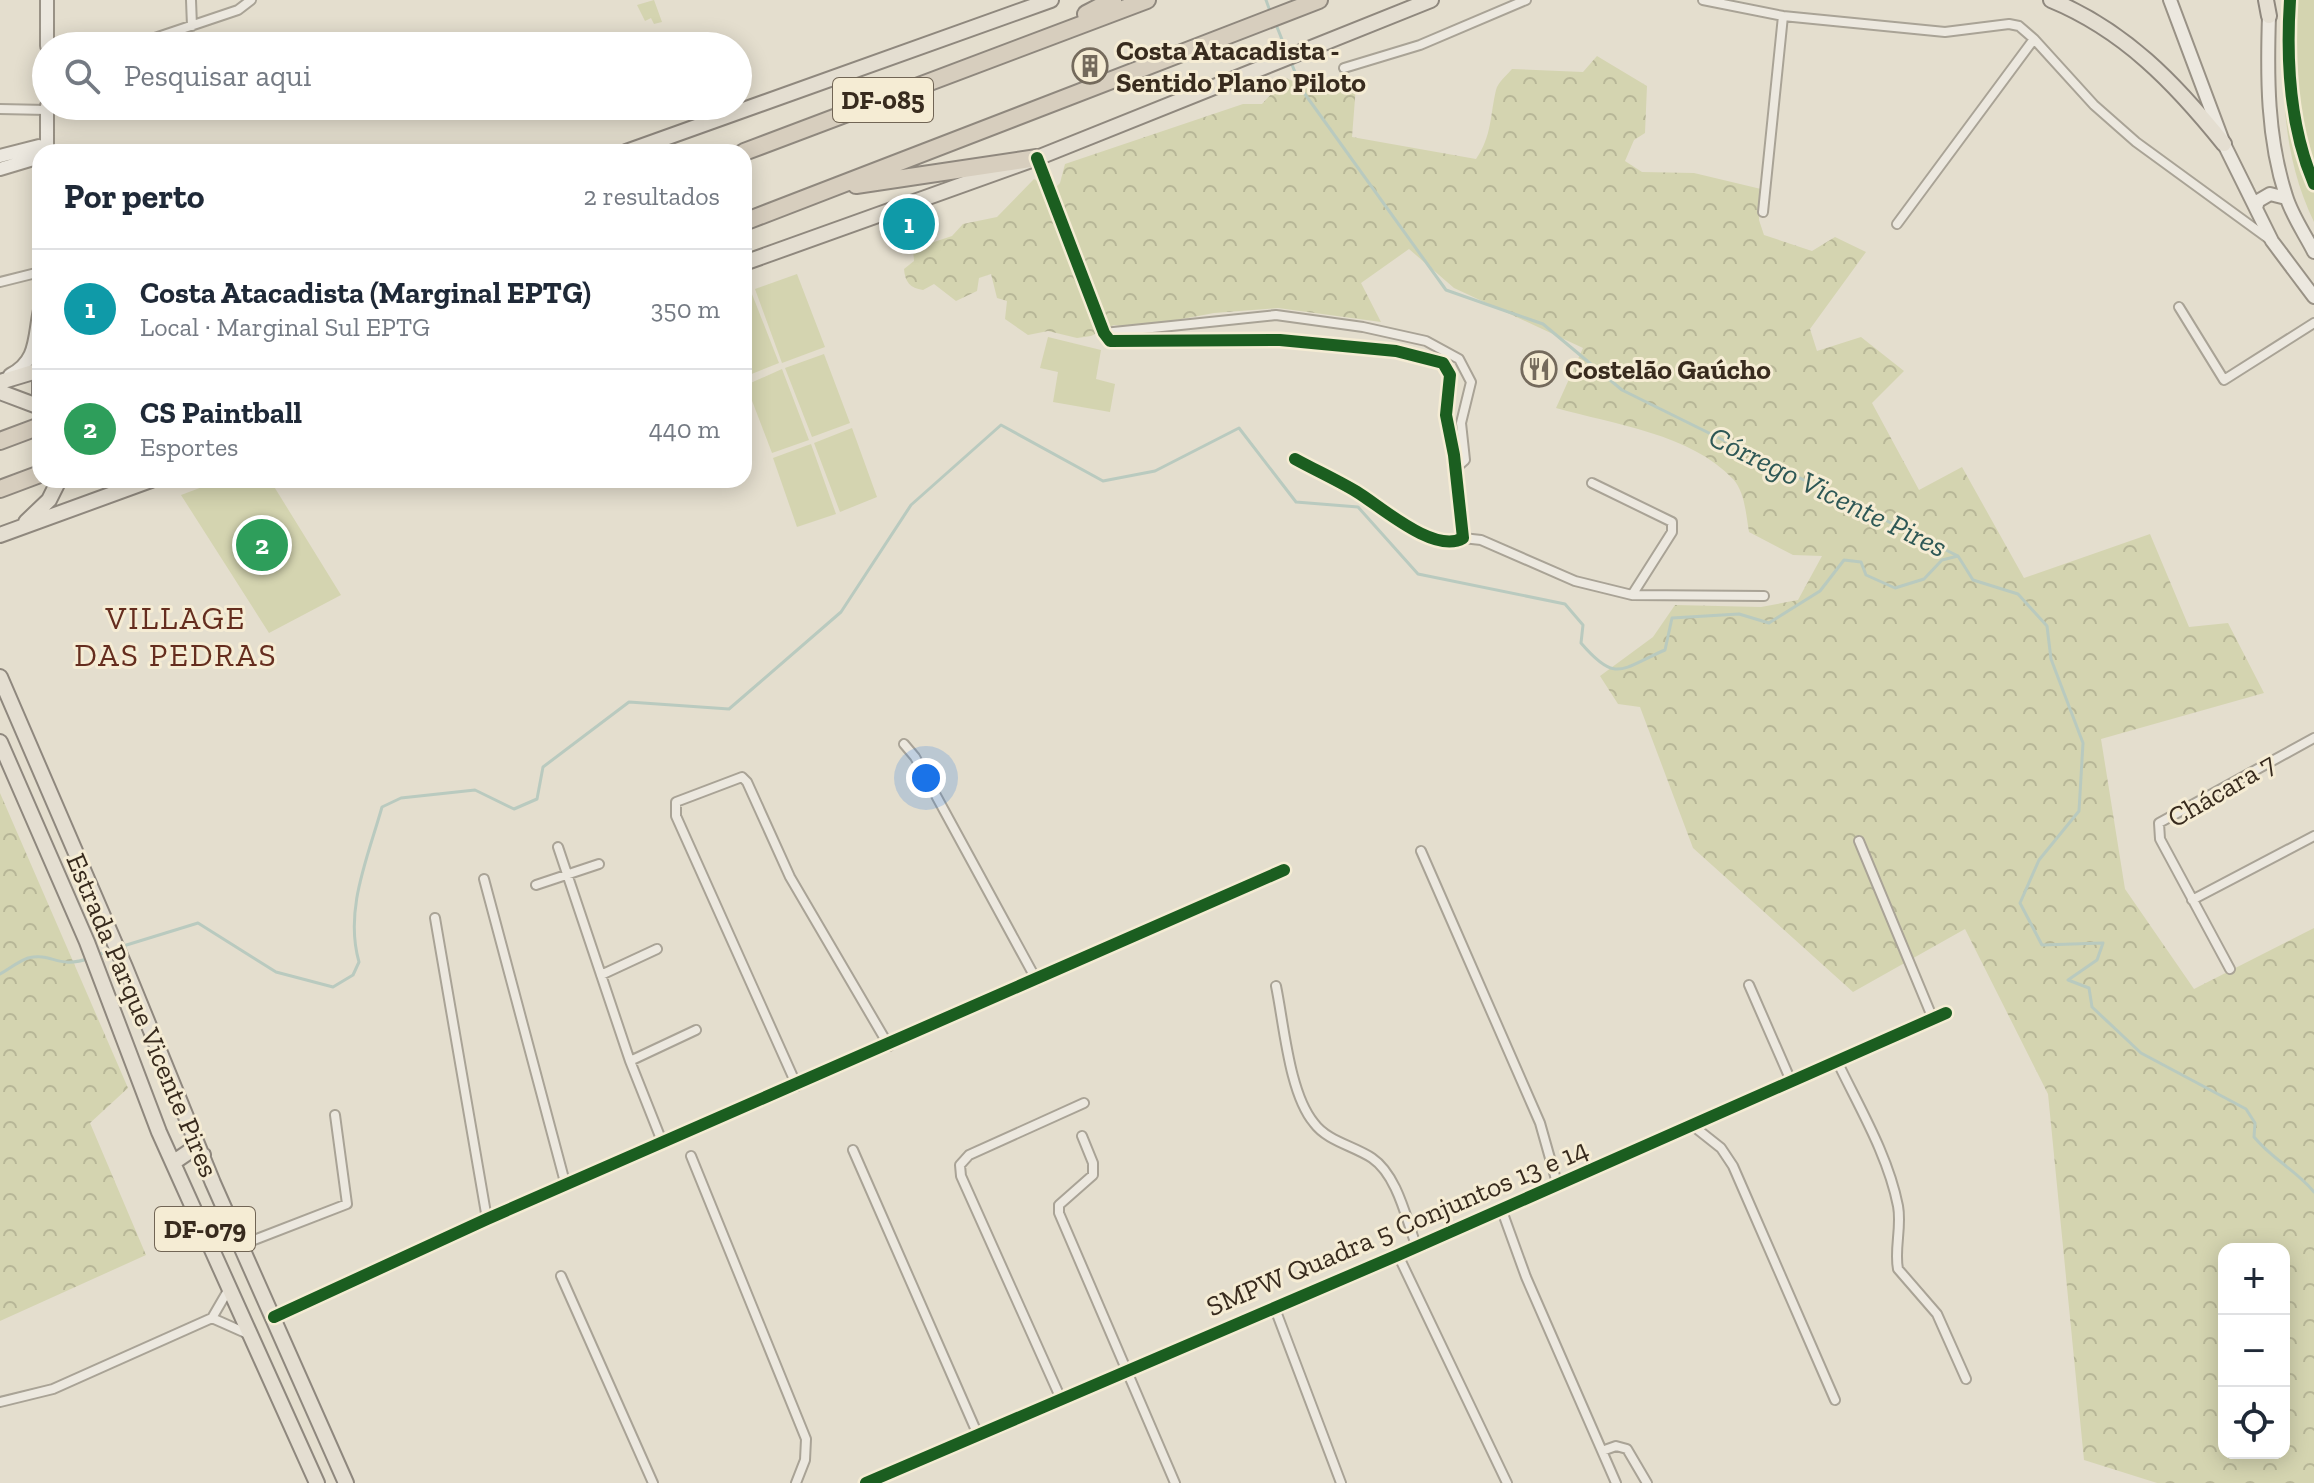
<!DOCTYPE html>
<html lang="pt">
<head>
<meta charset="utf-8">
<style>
	body { margin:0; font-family:"Zilla Slab",serif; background:#f6f6f7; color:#1f2937 }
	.controls { position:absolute; right:24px; bottom:24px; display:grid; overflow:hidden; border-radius:16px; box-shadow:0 4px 20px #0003 }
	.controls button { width:72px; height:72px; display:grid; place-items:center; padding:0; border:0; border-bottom:2px solid #e0e1e3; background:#fff; color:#1f2937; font:40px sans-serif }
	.you { position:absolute; left:926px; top:778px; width:28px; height:28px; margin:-20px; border:6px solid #fff; border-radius:50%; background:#1a73e8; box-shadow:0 0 0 12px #1a73e833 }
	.badge { display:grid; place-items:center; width:52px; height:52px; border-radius:50%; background:#ea580c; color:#fff; font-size:26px; font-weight:700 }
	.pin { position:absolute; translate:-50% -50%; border:4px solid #fff; box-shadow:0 2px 8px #0006 }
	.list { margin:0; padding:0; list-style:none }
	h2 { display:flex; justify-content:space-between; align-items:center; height:104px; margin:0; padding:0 32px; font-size:34px }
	h2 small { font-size:26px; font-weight:400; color:#747a83 }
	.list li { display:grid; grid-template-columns:52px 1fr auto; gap:24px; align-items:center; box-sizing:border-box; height:120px; padding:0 32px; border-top:2px solid #e0e1e3 }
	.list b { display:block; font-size:30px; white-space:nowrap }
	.list p { margin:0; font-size:26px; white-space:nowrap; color:#747a83 }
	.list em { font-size:26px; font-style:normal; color:#747a83 }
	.icon { flex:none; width:44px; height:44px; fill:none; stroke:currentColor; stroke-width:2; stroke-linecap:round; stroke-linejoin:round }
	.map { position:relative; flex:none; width:2314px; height:1483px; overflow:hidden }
	.search { position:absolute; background:#fff; box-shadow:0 4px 20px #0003; left:32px; top:32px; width:720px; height:88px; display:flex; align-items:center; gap:20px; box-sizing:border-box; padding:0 28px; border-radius:44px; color:#747a83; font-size:30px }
	.panel { position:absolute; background:#fff; box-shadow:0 4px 20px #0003; left:32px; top:144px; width:720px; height:344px; border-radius:24px }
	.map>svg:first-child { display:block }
	.green { fill:#d4d4b0 }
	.forest { fill:url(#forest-crowns); fill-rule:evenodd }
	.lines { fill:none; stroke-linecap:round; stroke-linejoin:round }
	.stream { stroke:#b9cabf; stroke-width:3 }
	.street-casing { stroke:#a9a396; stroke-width:12 }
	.secondary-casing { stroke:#999286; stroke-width:16 }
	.primary-casing { stroke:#8f887e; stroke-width:18 }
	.highway-casing { stroke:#8f887e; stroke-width:20 }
	.street { stroke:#ece8df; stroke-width:8 }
	.secondary { stroke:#ece8df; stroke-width:12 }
	.primary { stroke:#e4ded1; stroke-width:14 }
	.highway { stroke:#d7cebe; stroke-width:16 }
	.cycleway-casing { stroke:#f5ecd4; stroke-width:17 }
	.cycleway { stroke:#1b5e20; stroke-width:12 }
	.labels { text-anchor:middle; stroke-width:6; stroke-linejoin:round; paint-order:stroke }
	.shield { fill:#f5ecd4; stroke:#716555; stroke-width:2 }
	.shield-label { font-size:26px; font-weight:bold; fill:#382b1e }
	.poi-label { font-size:28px; font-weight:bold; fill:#382b1e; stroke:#f5ecd4; text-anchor:start }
	.street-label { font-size:28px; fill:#382b1e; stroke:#f5ecd4 }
	.water-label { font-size:30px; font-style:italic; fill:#2e5856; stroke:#f5ecd4 }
	.quarter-label { font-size:32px; letter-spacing:2px; fill:#652d1e; stroke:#f5ecd4 }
</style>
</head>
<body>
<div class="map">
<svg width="2314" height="1483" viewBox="0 0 2314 1483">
	<defs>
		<pattern id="forest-crowns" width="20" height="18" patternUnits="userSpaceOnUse" patternTransform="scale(2)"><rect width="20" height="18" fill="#d4d4b0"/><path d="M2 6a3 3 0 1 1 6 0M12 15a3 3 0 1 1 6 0" fill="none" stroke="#b7b697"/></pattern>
	</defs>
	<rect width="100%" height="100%" fill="#e4dece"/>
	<!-- green -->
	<path class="green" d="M654 0 662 22 654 24 651 18 645 21 637 5Z
		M2285 0H2314V222C2279 149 2282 78 2285 0Z
		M797 274 825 347 782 363 755 289Z
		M750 289 779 363 744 377V292Z
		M1048 337 1101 350 1096 379 1115 384 1110 412 1053 402 1058 372 1040 368Z
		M824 354 850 423 812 437 785 368Z
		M782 369 809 440 772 453 746 385Z
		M852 428 877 497 840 512 814 443Z
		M811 444 836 514 797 527 773 458Z
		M221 480H270L341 595 269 633 181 495Z"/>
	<!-- forest -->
	<path class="forest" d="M1597 56 1647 86 1645 133 1634 140 1625 161 1642 172 1694 173 1761 189 1759 220 1764 235 1812 251 1835 237 1866 252 1810 329 1817 351 1861 337 1904 371 1872 403 1919 490 1962 467 2024 578 2150 534 2189 627 2228 623 2264 693 2101 739 2125 889 2194 989 2314 928V1483H2157L2084 1460 2048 1094 1965 929 1853 992 1693 848 1640 707 1618 704 1600 676 1653 637 1675 605 1761 607 1798 600 1822 556 1793 555 1749 532C1746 515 1745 492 1733 479 1691 434 1613 424 1556 408L1583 348 1454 288 1409 249 1361 283 1381 322 1278 308 1214 313 1134 328 1114 325 1091 336 1077 338 1048 331 1028 335 1005 319 1007 301 997 298 991 274 979 278 977 291 956 301 934 284 923 290C910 288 905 282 904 269L914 261 913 249 952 236 963 224 997 217 1034 179 1054 189 1060 183 1065 164 1243 104H1262L1286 78 1317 92 1333 87 1343 93 1356 86 1352 137 1476 159C1492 136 1490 115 1496 90 1498 82 1507 75 1512 69L1583 72ZM2224 1249H2284V1453H2224Z
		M0 793 128 1088 90 1123 146 1255 0 1321Z"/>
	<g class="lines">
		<!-- stream -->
		<path class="stream" d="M1266 0 1270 11
			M1275 22 1287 52
			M1291 62 1302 90 1446 290 1543 324 1622 390 1958 556 1973 580 2018 594 2047 626 2051 659 2083 743 2079 811 2039 860 2020 903 2042 945 2103 943 2097 960 2068 980 2089 988 2092 1007 2141 1053 2246 1109 2255 1123 2254 1137C2273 1160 2296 1170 2314 1192
			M120 947 198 923 276 972 333 987 353 975 359 962C344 910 368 857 382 807L401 798 475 790 514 809 537 799 543 767 629 702 729 709 841 612 911 505 1001 425 1103 481 1155 471 1239 428 1296 502 1358 507 1418 574 1565 604 1583 625 1581 643C1616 684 1621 669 1665 650L1672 618 1739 614 1769 623 1820 591 1844 560 1861 562 1866 575 1895 588 1924 579 1942 560 1958 556
			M97 955 112 950
			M0 974C9 969 19 961 28 958 53 952 57 970 90 958"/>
		<defs>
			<path id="street" d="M191 0 192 26
				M1703 0 1783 16 1945 32 2009 24 2019 26 2034 39
				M131 46 238 10 251 0
				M1344 68 1420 45 1526 0
				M0 109 47 110
				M1037 158 1104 333 1110 341 1280 340 1396 351 1443 363 1450 375 1446 415 1454 455 1463 538C1435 555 1380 506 1357 492 1337 480 1315 470 1295 459
				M1763 212 1783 16
				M1897 224 2034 39 2094 105 2136 142 2269 239
				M0 282 40 272
				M2179 307 2224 380 2314 323
				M1104 333 1276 315 1363 327 1426 341 1459 359 1471 382 1461 423 1465 460 1456 468
				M1592 483 1672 522V532L1632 595
				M1463 538 1481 540 1575 581 1632 595 1764 596
				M904 744 915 757 1037 981
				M1859 841 1933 1019
				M558 847 630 1061 663 1144
				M1421 851 1540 1123 1557 1183
				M484 879 566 1186
				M536 885 599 864
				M2192 900 2314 836
				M435 918 487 1219
				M2230 969 2160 839 2159 823 2314 738
				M601 975 657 949
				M1749 985 1791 1081
				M1276 986C1284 1024 1289 1093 1314 1123 1327 1141 1354 1146 1372 1158 1397 1175 1406 1218 1416 1245
				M630 1061 696 1030
				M1837 1061C1859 1107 1888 1155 1898 1206 1902 1227 1894 1249 1898 1269L1937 1314 1966 1379
				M797 1086 676 816V802L742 777 747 782 790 877 889 1046
				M1692 1125 1721 1148 1733 1166 1835 1400
				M1082 1136 1093 1163V1175L1059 1205V1213L1175 1483
				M853 1150 978 1435
				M691 1156 806 1439 805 1460 796 1483
				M1501 1208 1526 1277 1616 1483
				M241 1245 347 1204 335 1115
				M1398 1255 1507 1483
				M561 1276 653 1483
				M1274 1306 1341 1483
				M274 1317 487 1219 1284 870
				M212 1318 248 1334
				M1061 1399 961 1176 960 1165 969 1155 1084 1103
				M0 1402 53 1389 212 1318 230 1287
				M1602 1451 1616 1446 1627 1449 1647 1483
				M866 1483 1398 1255 1946 1013"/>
			<path id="secondary" d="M47 0V46
				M2170 0 2224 144 2272 241 2314 297
				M2269 16C2267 76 2267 138 2286 196 2292 216 2305 234 2314 252
				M47 152V106
				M0 156 39 146 47 149 45 152
				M0 169 40 157
				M2256 208 2258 201 2270 194 2286 198
				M10 375C38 361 34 337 40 310"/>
			<path id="primary" d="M2051 0C2124 30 2175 83 2224 144
				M2266 0 2269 16
				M626 152 1051 0
				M744 263 1037 158 1431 0
				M40 347V403
				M0 382 40 370
				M0 392 40 407
				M26 522 49 500 59 480
				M0 535 151 480
				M0 677 125 967 213 1183 346 1483
				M0 742 87 942 159 1132 317 1483
				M174 1162 193 1149 203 1155"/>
			<path id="highway" d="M1086 14 1113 0
				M744 152 1147 0
				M856 185 1037 158
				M744 222 1319 0
				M0 441 40 426
				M0 489 40 474"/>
		</defs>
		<!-- street casing -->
		<use href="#street" class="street-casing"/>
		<!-- secondary casing -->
		<use href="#secondary" class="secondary-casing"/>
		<!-- primary casing -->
		<use href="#primary" class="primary-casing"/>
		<!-- highway casing -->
		<use href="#highway" class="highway-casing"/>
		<!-- street -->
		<use href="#street" class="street"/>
		<!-- secondary -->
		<use href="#secondary" class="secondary"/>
		<!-- primary -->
		<use href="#primary" class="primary"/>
		<!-- highway -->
		<use href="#highway" class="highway"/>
		<defs>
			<path id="cycleway" d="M2290 0C2286 61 2290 128 2314 184
				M1037 158 1104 333 1110 341 1280 340 1396 351 1443 363 1450 375 1446 415 1454 455 1463 538C1435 555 1380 506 1357 492 1337 480 1315 470 1295 459
				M274 1317 487 1219 1284 870
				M866 1483 1398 1255 1946 1013"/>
		</defs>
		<!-- cycleway casing -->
		<use href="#cycleway" class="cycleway-casing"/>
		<!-- cycleway -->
		<use href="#cycleway" class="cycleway"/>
	</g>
	<!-- icons -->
	<defs>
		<symbol id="building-ring" viewBox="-11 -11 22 22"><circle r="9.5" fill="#f5ecd4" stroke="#746a5c" stroke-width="1.5"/><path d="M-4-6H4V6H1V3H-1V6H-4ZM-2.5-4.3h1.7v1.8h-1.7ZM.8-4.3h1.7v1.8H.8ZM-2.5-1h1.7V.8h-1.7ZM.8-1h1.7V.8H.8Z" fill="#746a5c"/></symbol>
		<symbol id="restaurant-ring" viewBox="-11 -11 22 22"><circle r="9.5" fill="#f5ecd4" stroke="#746a5c" stroke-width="1.5"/><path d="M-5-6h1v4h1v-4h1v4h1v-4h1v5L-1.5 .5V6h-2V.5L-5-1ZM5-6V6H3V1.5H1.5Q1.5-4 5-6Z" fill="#746a5c"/></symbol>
	</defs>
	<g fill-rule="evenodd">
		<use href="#building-ring" x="1070" y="46" width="40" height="40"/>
		<use href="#restaurant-ring" x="1519" y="349" width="40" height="40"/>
	</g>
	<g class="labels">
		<!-- shield labels -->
		<g class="shield">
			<rect x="833" y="78" width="100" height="44" rx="6"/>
			<rect x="155" y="1207" width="100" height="44" rx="6"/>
		</g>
		<g class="shield-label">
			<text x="883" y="109">DF-085</text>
			<text x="205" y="1238">DF-079</text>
		</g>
		<!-- poi labels -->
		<g class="poi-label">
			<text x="1116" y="60">Costa Atacadista -<tspan x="1116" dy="32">Sentido Plano Piloto</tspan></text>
			<text x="1565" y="379">Costelão Gaúcho</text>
		</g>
		<!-- street labels -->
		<g class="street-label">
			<text transform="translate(2221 790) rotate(-30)" y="10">Chácara 7</text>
			<text transform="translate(143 1015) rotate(67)" y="10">Estrada Parque Vicente Pires</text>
			<text transform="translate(1397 1227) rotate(-23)" y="10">SMPW Quadra 5 Conjuntos 13 e 14</text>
		</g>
		<!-- water labels -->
		<g class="water-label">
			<text transform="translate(1828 492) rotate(26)" y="10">Córrego Vicente Pires</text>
		</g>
		<!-- quarter labels -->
		<g class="quarter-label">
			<text x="176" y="629">VILLAGE<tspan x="176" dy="37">DAS PEDRAS</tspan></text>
		</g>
	</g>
</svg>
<div class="controls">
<button>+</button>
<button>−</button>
<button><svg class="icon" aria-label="locate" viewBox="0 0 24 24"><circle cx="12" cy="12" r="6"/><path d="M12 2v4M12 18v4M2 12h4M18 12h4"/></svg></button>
</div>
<div class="you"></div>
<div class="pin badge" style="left:909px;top:224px;background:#0f9aa8">1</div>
<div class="pin badge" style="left:262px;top:545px;background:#2e9e5b">2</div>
<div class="search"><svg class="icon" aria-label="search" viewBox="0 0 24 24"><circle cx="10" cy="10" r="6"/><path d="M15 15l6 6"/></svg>Pesquisar aqui</div>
<section class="panel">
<h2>Por perto<small>2 resultados</small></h2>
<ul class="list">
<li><span class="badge" style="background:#0f9aa8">1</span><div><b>Costa Atacadista (Marginal EPTG)</b><p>Local · Marginal Sul EPTG</p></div><em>350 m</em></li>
<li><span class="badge" style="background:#2e9e5b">2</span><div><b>CS Paintball</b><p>Esportes</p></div><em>440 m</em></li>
</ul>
</section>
</div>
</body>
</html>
